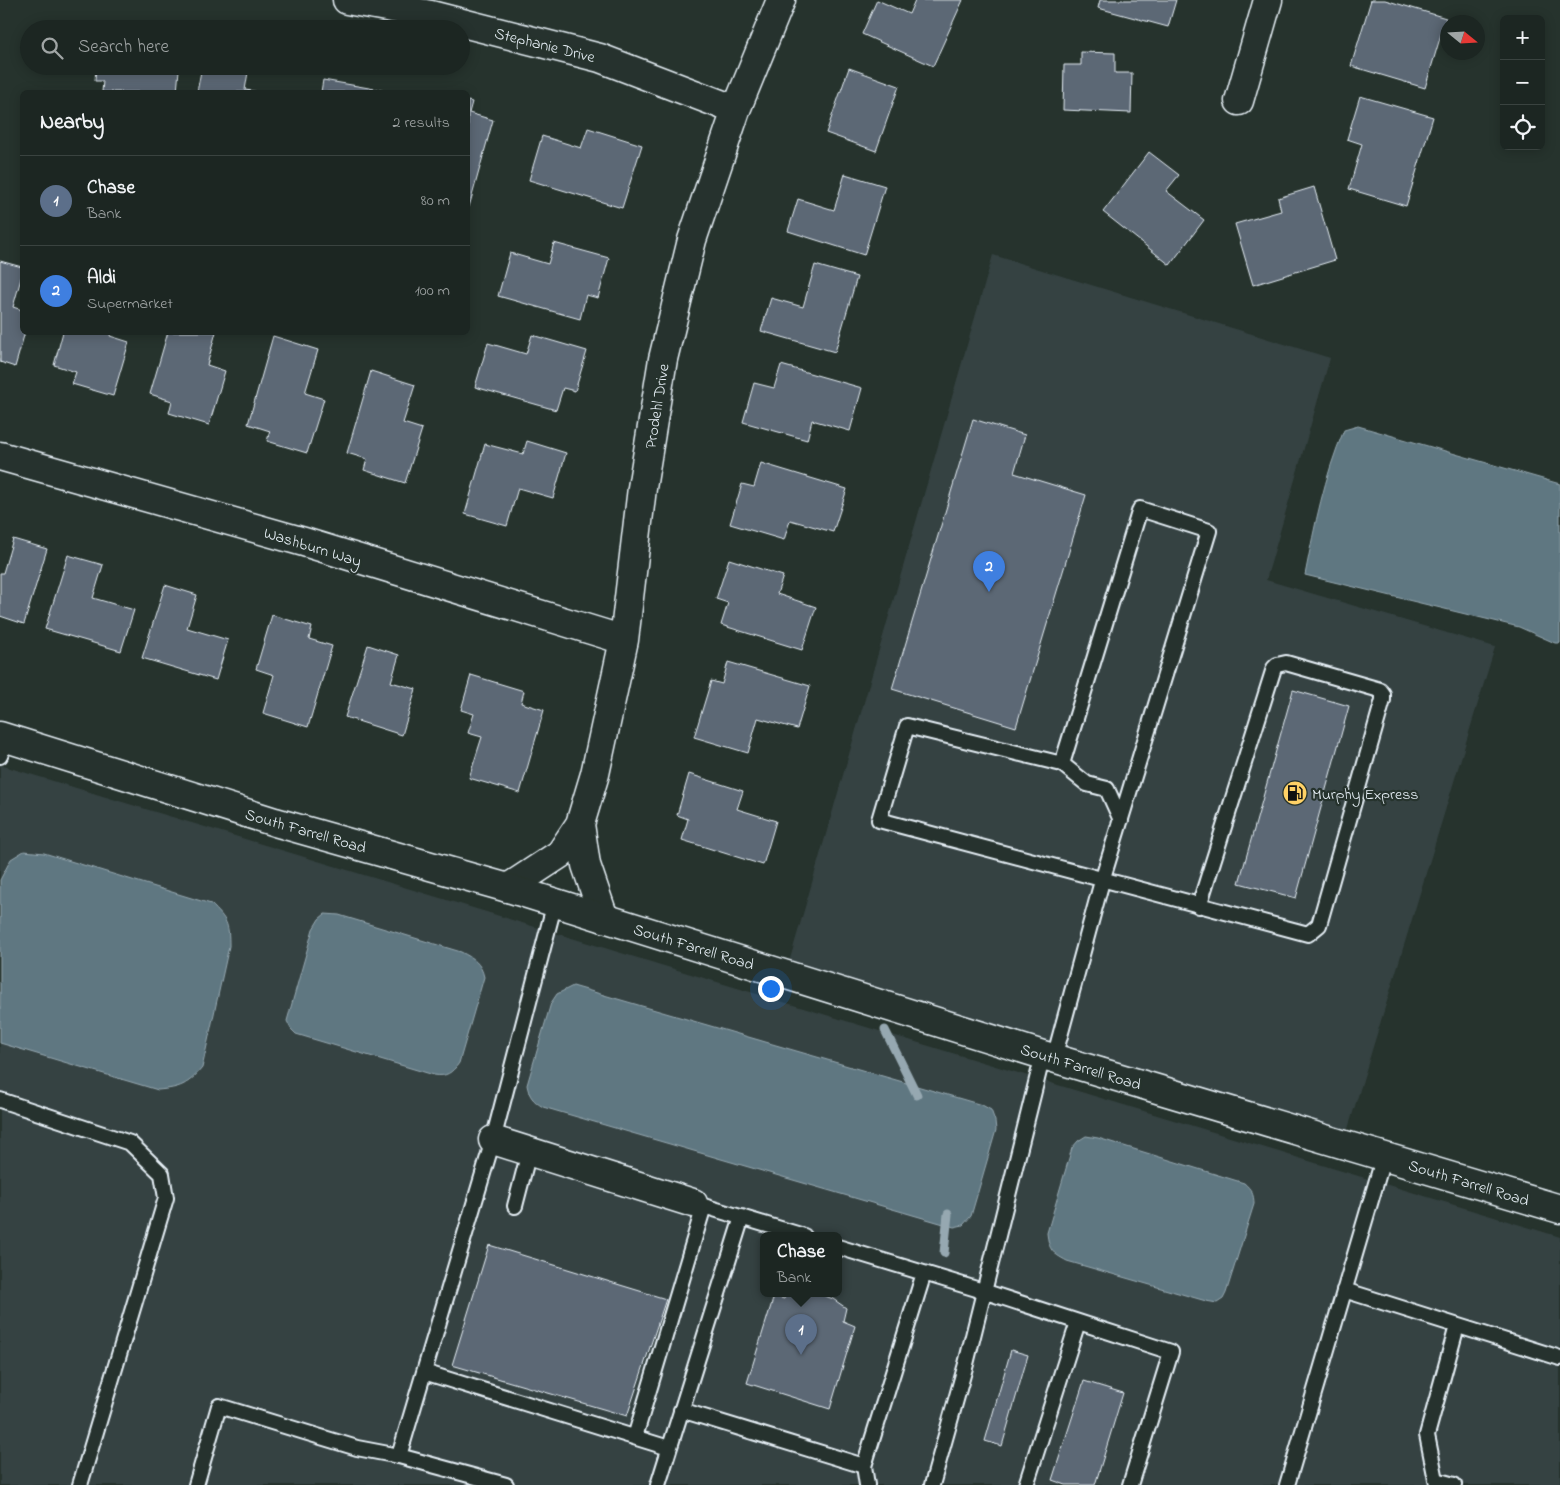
<!DOCTYPE html>
<html lang="en">
<head>
<meta charset="utf-8">
<style>
	body { margin:0; font-family:"Indie Flower",sans-serif; background:#29322f; color:#f1f3f6 }
	.controls { position:absolute; right:15px; top:15px; display:grid; overflow:hidden; border-radius:8px; box-shadow:0 2px 12px #0003 }
	.controls button { width:45px; height:45px; display:grid; place-items:center; padding:0; border:0; border-bottom:1px solid #3a4340; background:#1c2622; color:#f1f3f6; font:25px sans-serif }
	.compass { position:absolute; left:1440px; top:15px; width:45px; height:45px; border-radius:50%; background:#1c2622; box-shadow:0 2px 12px #0003; rotate:108deg }
	.you { position:absolute; left:770px; top:988px; width:18px; height:18px; margin:-12px; border:4px solid #fff; border-radius:50%; background:#1a73e8; box-shadow:0 0 0 8px #1a73e833 }
	.badge { display:grid; place-items:center; width:32px; height:32px; border-radius:50%; background:#d93025; color:#fff; font-size:16px; font-weight:700 }
	.pin { position:absolute; translate:-50% -41px; filter:drop-shadow(0 1px 2px #0008) }
	.pin::after { content:''; position:absolute; top:26px; width:18px; height:15px; background:inherit; clip-path:polygon(0 0,100% 0,50% 100%) }
	.popup { position:absolute; left:760px; top:1232px; width:82px; height:65px; box-sizing:border-box; display:grid; place-content:center; border-radius:8px; background:#1c2622; filter:drop-shadow(0 1px 4px #0005); font-size:16px; white-space:nowrap; color:#a0a5a5 }
	.popup b { font-size:19px; color:#f1f3f6 }
	.popup::after { content:''; position:absolute; left:50%; top:100%; margin-left:-10px; border:10px solid transparent; border-top-color:#1c2622 }
	.list { margin:0; padding:0; list-style:none }
	h2 { display:flex; justify-content:space-between; align-items:center; height:65px; margin:0; padding:0 20px; font-size:21px }
	h2 small { font-size:16px; font-weight:400; color:#a0a5a5 }
	.list li { display:grid; grid-template-columns:32px 1fr auto; gap:15px; align-items:center; box-sizing:border-box; height:90px; padding:0 20px; border-top:1px solid #3a4340 }
	.list b { display:block; font-size:19px; white-space:nowrap }
	.list p { margin:0; font-size:16px; white-space:nowrap; color:#a0a5a5 }
	.list em { font-size:16px; font-style:normal; color:#a0a5a5 }
	.icon { flex:none; width:28px; height:28px; fill:none; stroke:currentColor; stroke-width:2; stroke-linecap:round; stroke-linejoin:round }
	.map { position:relative; flex:none; width:1560px; height:1485px; overflow:hidden }
	.search { position:absolute; background:#1c2622; box-shadow:0 2px 12px #0003; left:20px; top:20px; width:450px; height:55px; display:flex; align-items:center; gap:12px; box-sizing:border-box; padding:0 18px; border-radius:28px; color:#a0a5a5; font-size:19px }
	.panel { position:absolute; background:#1c2622; box-shadow:0 2px 12px #0003; left:20px; top:90px; width:450px; height:245px; border-radius:8px }
	.map>svg:first-child { display:block }
	.built { fill:#364343; fill-rule:evenodd }
	.water { fill:#5f7781; stroke:#96a8b1 }
	.lines { fill:none; stroke-linecap:round; stroke-linejoin:round }
	.stream { stroke:#96a8b1; stroke-width:9 }
	.building { fill:#5c6775; stroke:#e8f1f8 }
	.lane-casing { stroke:#e8f1f8; stroke-width:18 }
	.street-casing { stroke:#e8f1f8; stroke-width:31 }
	.secondary-casing { stroke:#e8f1f8; stroke-width:31 }
	.lane { stroke:#26332d; stroke-width:14 }
	.street { stroke:#26332d; stroke-width:28 }
	.secondary { stroke:#26332d; stroke-width:28 }
	.labels { text-anchor:middle; stroke-width:4.5; stroke-linejoin:round; paint-order:stroke }
	.street-label { font-size:16px; fill:#e8f1f8; stroke:#26332d }
	.poi-label { font-size:16px; fill:#e8f1f8; stroke:#26332d; text-anchor:start }
</style>
</head>
<body>
<div class="map">
<svg width="1560" height="1485" viewBox="0 0 1560 1485">
	<rect width="100%" height="100%" fill="#26332d"/>
	<filter id="ink" filterUnits="userSpaceOnUse"><feTurbulence type="fractalNoise" baseFrequency=".02" numOctaves="2"/><feDisplacementMap in="SourceGraphic" scale="10" xChannelSelector="R" yChannelSelector="G"/><feConvolveMatrix kernelMatrix="1 2 1 2 8 2 1 2 1" color-interpolation-filters="sRGB"/></filter>
	<g filter="url(#ink)">
		<!-- built -->
		<path class="built" d="M993 255 1330 358 1266 580 1495 647 1347 1132 788 966Z
			M0 765 1560 1237V1485H0ZM764 1236H838V1294H764Z"/>
		<!-- water -->
		<path class="water" d="M1358 426 1560 484V643H1555L1519 627 1305 575C1315 524 1324 478 1344 430Z
			M24 851 44 853 211 904C227 920 229 923 229 946L202 1068C188 1085 180 1088 158 1090L0 1043V880L11 859Z
			M325 914 339 915 461 952C473 958 481 963 484 977L459 1063C452 1073 446 1077 434 1075L296 1034 291 1029 287 1021 313 929 319 919Z
			M573 986 982 1105 991 1110 995 1121 996 1130 971 1216 963 1225 954 1227 543 1107C533 1101 529 1096 527 1085L551 1003 557 994Z
			M1086 1136 1098 1138 1244 1183C1251 1189 1254 1194 1254 1204L1226 1293 1223 1299 1217 1303 1206 1301 1067 1261C1052 1253 1049 1250 1047 1233L1072 1148 1078 1141Z"/>
		<g class="lines">
			<!-- stream -->
			<path class="stream" d="M885 1030 917 1095
				M944 1253 948 1214"/>
		</g>
		<!-- building -->
		<path class="building" d="M877 0 909 14 915 0H963L933 66 862 34Z
			M1100 0H1176L1168 27 1098 8Z
			M1371 0H1385L1446 18 1425 88 1351 66Z
			M1081 52 1115 53V73H1132L1131 113 1063 110 1064 65H1081Z
			M96 66H155L179 70 177 92H102L103 81H95Z
			M202 66H249L245 90 260 92H197Z
			M849 68 899 86 876 151 826 133Z
			M323 80 392 92H321Z
			M1360 96 1433 117 1406 206 1349 189 1362 144 1347 139Z
			M468 101 472 102 469 113 493 120 469 207H468Z
			M588 128 642 145 622 208 529 180 542 136 581 148Z
			M1149 152 1179 175 1166 191 1204 220 1170 265 1103 212Z
			M845 174 885 186 864 255 788 231 798 199 834 210Z
			M1314 187 1335 260 1253 285 1235 224 1281 211 1278 198Z
			M554 243 609 258 598 298 586 295 580 319 498 296 510 253 548 264Z
			M0 261 22 267V275L13 307 22 310V332H25L15 367 0 362Z
			M815 265 857 277 835 352 761 331 771 298 803 307Z
			M63 332H111L110 336 129 342 113 396 72 384 76 372 54 365Z
			M168 332H216L207 365 225 371 209 425 169 413 172 401 150 394Z
			M532 335 587 351 575 391 563 388 556 410 475 387 488 343 526 354Z
			M273 336 318 350 305 393 324 399 307 453 267 441 270 431 248 424Z
			M781 365 862 388 850 431 812 420 807 440 743 422 754 383 774 388Z
			M371 371 415 385 403 423 422 429 405 483 364 470 367 459 347 453Z
			M973 419 1025 435 1014 473 1086 495 1016 727 892 689Z
			M527 441 566 453 553 498 518 488 507 526 465 514 485 444 523 454Z
			M761 463 847 489 833 532 790 520 784 540 730 524 742 484 754 487Z
			M13 539 47 549 24 624 0 616V573H3Z
			M68 555 103 565 93 598 134 610 121 651 45 629Z
			M729 559 783 576 777 594 816 607 802 650 721 625 728 603 716 599Z
			M165 585 197 595 187 628 228 640 216 680 142 658Z
			M272 615 312 627 309 639 332 646 308 727 263 713 274 675 256 669Z
			M368 645 399 655 391 682 416 689 402 735 345 717Z
			M728 662 810 686 797 729 758 718 748 753 694 737 711 681 722 684Z
			M471 675 524 691 521 703 544 710 520 793 469 778 482 737 468 733 474 714 461 710Z
			M1293 690 1349 706 1296 898 1239 883Z
			M689 774 743 791 737 809 776 821 763 865 682 840 688 819 677 815Z
			M489 1245 666 1299 627 1416 452 1365Z
			M786 1294H820L833 1299 846 1308 843 1321 855 1326 830 1409 747 1383 774 1296 784 1299Z
			M1011 1350 1028 1355 1002 1446 985 1441Z
			M1084 1381 1123 1393 1095 1485H1066L1052 1480Z"/>
		<g class="lines">
			<defs>
				<path id="lane" d="M0 756 7 738
					M1062 764 1087 784 1107 789 1121 820
					M1054 1058 1102 881 1209 531 1140 509 1062 764 907 726 879 820 1308 934 1319 925 1383 700V694L1380 690 1286 663 1277 665 1274 668 1199 906
					M0 1100 130 1143 162 1174 166 1198 80 1485
					M697 1204 804 1236
					M515 1206 529 1152
					M838 1247 983 1291 1171 1352 1130 1485
					M1344 1290 1560 1358
					M424 1372 669 1448
					M681 1410 864 1466
					M635 1437 704 1206
					M399 1456 493 1140 555 902
					M196 1485 219 1406 357 1448 399 1456 506 1485
					M658 1485 742 1217
					M867 1485 864 1466 924 1273
					M932 1485 966 1364 1043 1055
					M1026 1485 1078 1322
					M1287 1485 1384 1156
					M1454 1485 1436 1480 1427 1435 1457 1326"/>
				<path id="street" d="M347 0 431 15 600 58 736 110
					M1239 101 1268 0
					M0 456 304 542 624 640
					M580 824 586 865 604 918
					M508 888 560 854 580 824 595 774 624 640 642 488 663 359 692 240 736 110 781 0
					M493 1140 693 1203"/>
				<path id="secondary" d="M0 736 275 822 508 888 1043 1055 1560 1209"/>
			</defs>
			<!-- lane casing -->
			<use href="#lane" class="lane-casing"/>
			<!-- street casing -->
			<use href="#street" class="street-casing"/>
			<!-- secondary casing -->
			<use href="#secondary" class="secondary-casing"/>
			<!-- lane -->
			<use href="#lane" class="lane"/>
			<!-- street -->
			<use href="#street" class="street"/>
			<!-- secondary -->
			<use href="#secondary" class="secondary"/>
		</g>
	</g>
	<!-- icons -->
	<defs>
		<symbol id="fuel-disc" viewBox="-11 -11 22 22"><circle r="9.5" fill="#ffd166" stroke="#26332d"/><path d="M-5.5-6h7V0h2V4h1.3V-2.5L3-4.5l.8-.8L6-3V5H2.5V1h-1V6h-7ZM-4.2-4.7v3.2H.2V-4.7Z" fill="#111"/></symbol>
	</defs>
	<g fill-rule="evenodd">
		<use href="#fuel-disc" x="1281" y="779" width="28" height="28"/>
	</g>
	<g class="labels">
		<!-- street labels -->
		<g class="street-label">
			<text transform="translate(545 44) rotate(14)" y="6">Stephanie Drive</text>
			<text transform="translate(656 406) rotate(-81)" y="6">Prodehl Drive</text>
			<text transform="translate(313 546) rotate(17)" y="6">Washburn Way</text>
			<text transform="translate(306 830) rotate(16)" y="6">South Farrell Road</text>
			<text transform="translate(694 946) rotate(17)" y="6">South Farrell Road</text>
			<text transform="translate(1081 1066) rotate(17)" y="6">South Farrell Road</text>
			<text transform="translate(1469 1182) rotate(17)" y="6">South Farrell Road</text>
		</g>
		<!-- poi labels -->
		<g class="poi-label">
			<text x="1312" y="799">Murphy Express</text>
		</g>
	</g>
</svg>
<div class="controls">
<button>+</button>
<button>−</button>
<button><svg class="icon" aria-label="locate" viewBox="0 0 24 24"><circle cx="12" cy="12" r="6"/><path d="M12 2v4M12 18v4M2 12h4M18 12h4"/></svg></button>
</div>
<svg class="compass" viewBox="-18 -18 36 36"><path d="M0-13l5 13h-10z" fill="#e53935"/><path d="M0 13l5-13h-10z" fill="#a0a5a5"/></svg>
<div class="you"></div>
<div class="pin badge" style="left:801px;top:1355px;background:#5c6f8a">1</div>
<div class="popup"><b>Chase</b>Bank</div>
<div class="pin badge" style="left:989px;top:592px;background:#3f7fe0">2</div>
<div class="search"><svg class="icon" aria-label="search" viewBox="0 0 24 24"><circle cx="10" cy="10" r="6"/><path d="M15 15l6 6"/></svg>Search here</div>
<section class="panel">
<h2>Nearby<small>2 results</small></h2>
<ul class="list">
<li><span class="badge" style="background:#5c6f8a">1</span><div><b>Chase</b><p>Bank</p></div><em>80 m</em></li>
<li><span class="badge" style="background:#3f7fe0">2</span><div><b>Aldi</b><p>Supermarket</p></div><em>100 m</em></li>
</ul>
</section>
</div>
</body>
</html>
